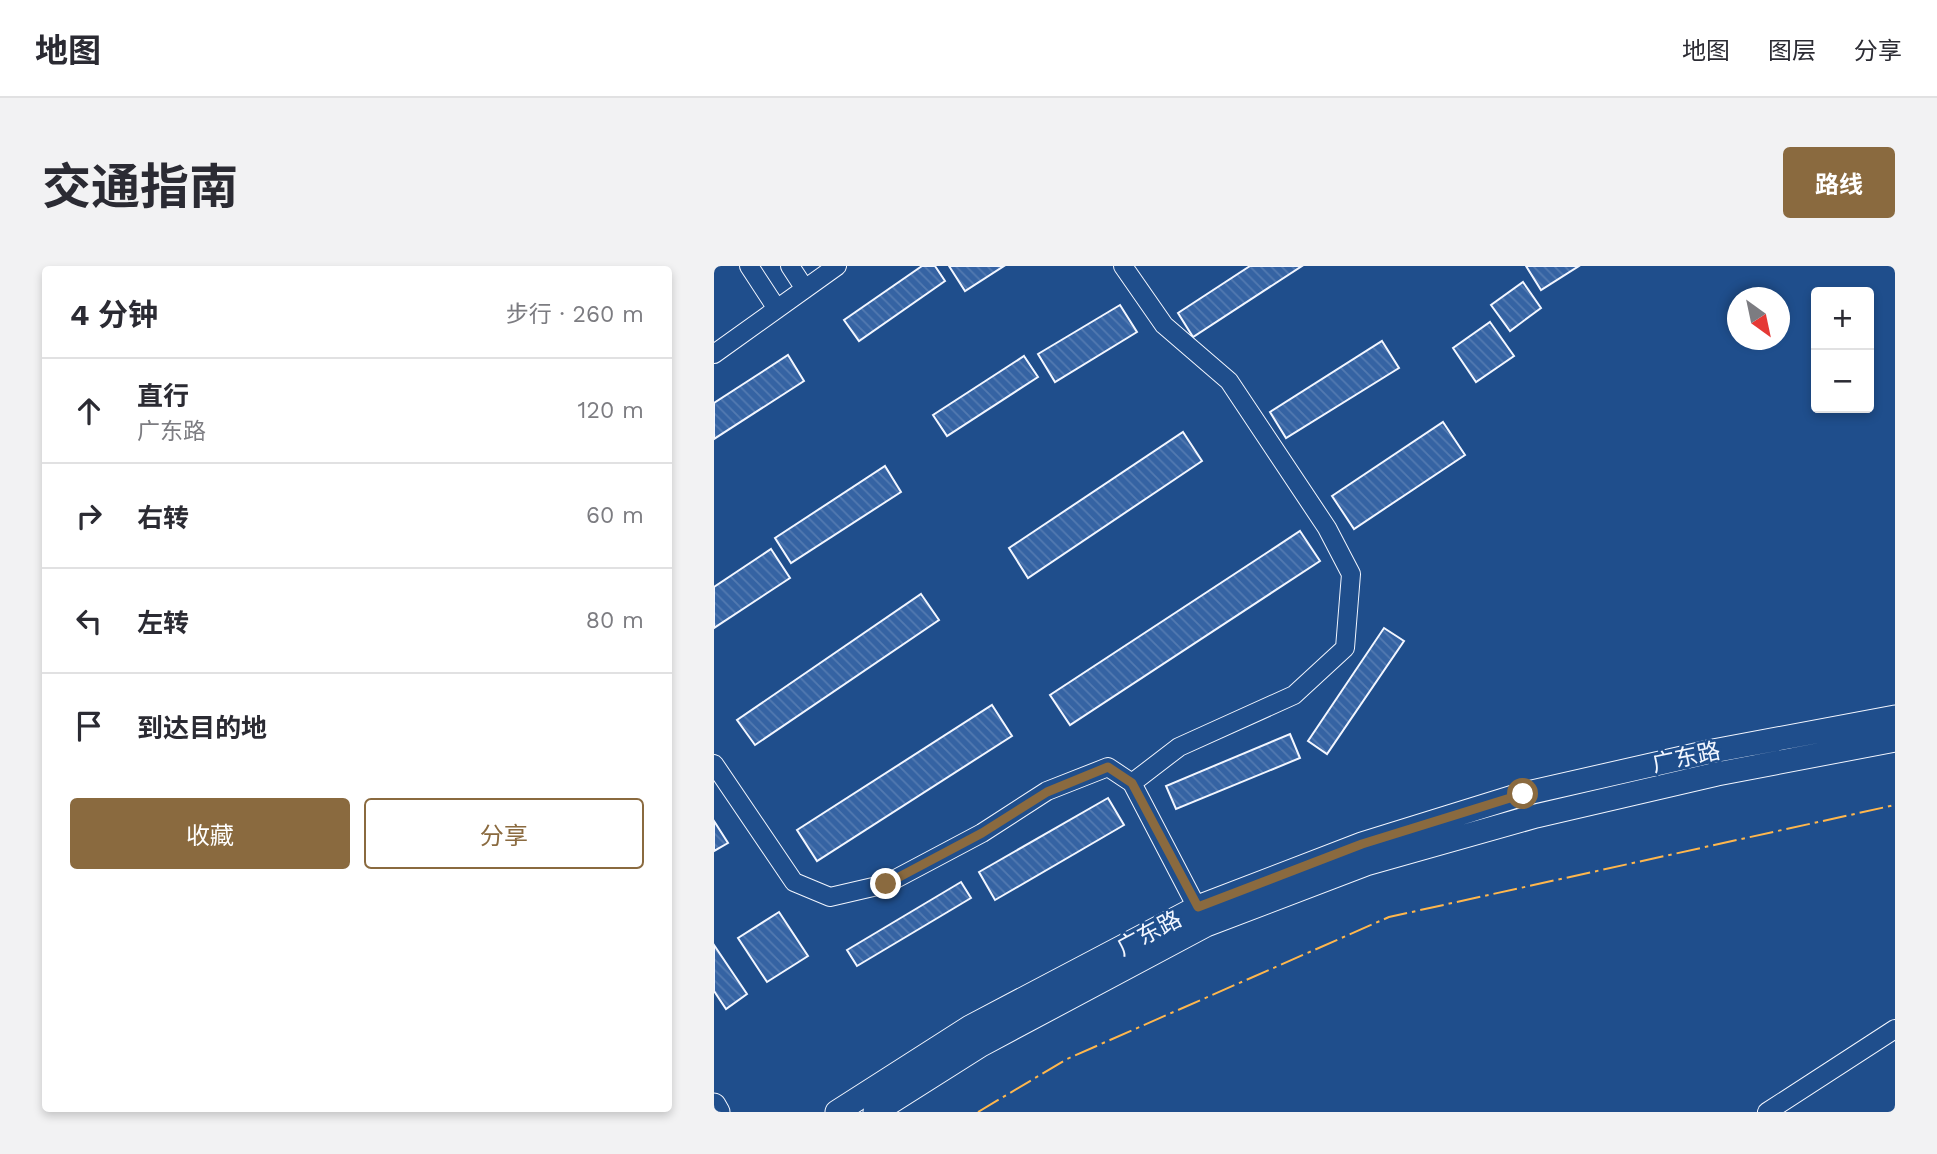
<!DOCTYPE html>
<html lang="zh">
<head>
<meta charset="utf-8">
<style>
	body { margin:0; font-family:"Work Sans","Noto Sans SC",sans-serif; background:#f2f2f3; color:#2b2b33 }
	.controls { position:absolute; right:21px; top:21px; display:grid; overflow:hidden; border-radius:7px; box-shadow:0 4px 10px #0003 }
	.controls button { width:63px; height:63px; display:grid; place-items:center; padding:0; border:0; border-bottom:2px solid #e1e1e2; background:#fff; color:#2b2b33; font:35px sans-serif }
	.compass { position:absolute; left:1013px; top:21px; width:63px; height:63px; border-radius:50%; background:#fff; box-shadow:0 4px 10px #0003; rotate:147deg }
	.stop { position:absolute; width:21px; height:21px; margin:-16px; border:5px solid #8a6a3f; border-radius:50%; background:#fff }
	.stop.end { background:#8a6a3f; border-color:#fff; box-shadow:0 2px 7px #0008 }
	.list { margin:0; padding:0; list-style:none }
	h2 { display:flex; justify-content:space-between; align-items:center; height:91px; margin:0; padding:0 28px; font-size:30px }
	h2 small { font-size:23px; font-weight:400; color:#7c7c81 }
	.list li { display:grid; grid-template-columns:46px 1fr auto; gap:21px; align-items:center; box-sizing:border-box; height:105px; padding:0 28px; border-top:2px solid #e1e1e2 }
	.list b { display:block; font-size:26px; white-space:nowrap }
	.list p { margin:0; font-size:23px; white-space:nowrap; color:#7c7c81 }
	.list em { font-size:23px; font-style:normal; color:#7c7c81 }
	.actions { display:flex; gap:14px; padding:21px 28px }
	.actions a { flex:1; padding:16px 0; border:2px solid #8a6a3f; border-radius:7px; text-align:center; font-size:24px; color:#8a6a3f }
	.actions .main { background:#8a6a3f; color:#fff }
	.icon { flex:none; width:38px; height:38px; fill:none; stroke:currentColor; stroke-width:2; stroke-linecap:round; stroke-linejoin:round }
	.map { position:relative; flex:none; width:1181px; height:846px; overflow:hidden; border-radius:7px }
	header { display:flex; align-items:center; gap:42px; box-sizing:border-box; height:98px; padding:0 35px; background:#fff; border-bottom:2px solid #e1e1e2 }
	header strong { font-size:33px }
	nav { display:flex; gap:38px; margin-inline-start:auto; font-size:24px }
	.intro { display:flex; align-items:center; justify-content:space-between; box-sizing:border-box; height:168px; padding:0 42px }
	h1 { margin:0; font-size:49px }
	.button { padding:18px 32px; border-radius:7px; background:#8a6a3f; color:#fff; font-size:24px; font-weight:700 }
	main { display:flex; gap:42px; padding:0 42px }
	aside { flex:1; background:#fff; border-radius:7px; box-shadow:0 4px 10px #0003 }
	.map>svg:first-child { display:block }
	.building { fill:url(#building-back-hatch); stroke:#f2f6ff; stroke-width:2 }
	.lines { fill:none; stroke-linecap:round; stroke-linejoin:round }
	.minor-casing { stroke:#f2f6ff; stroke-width:20 }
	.tertiary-casing { stroke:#f2f6ff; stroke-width:25 }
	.minor { stroke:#1f4e8c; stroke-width:18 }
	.tertiary { stroke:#1f4e8c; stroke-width:23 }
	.power { stroke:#ffb74d; stroke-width:2; stroke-dasharray:24 5 3.5 5; stroke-linecap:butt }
	.route { stroke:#8a6a3f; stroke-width:9 }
	.labels { text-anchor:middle; stroke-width:5; stroke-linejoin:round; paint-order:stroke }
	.street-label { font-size:23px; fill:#f2f6ff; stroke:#1f4e8c }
</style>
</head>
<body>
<header>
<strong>地图</strong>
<nav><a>地图</a><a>图层</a><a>分享</a></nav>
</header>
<div class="intro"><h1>交通指南</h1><a class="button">路线</a></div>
<main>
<aside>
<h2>4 分钟<small>步行 · 260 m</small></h2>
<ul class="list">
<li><svg class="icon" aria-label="ahead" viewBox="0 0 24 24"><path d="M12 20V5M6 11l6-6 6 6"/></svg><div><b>直行</b><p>广东路</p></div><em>120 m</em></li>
<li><svg class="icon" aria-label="right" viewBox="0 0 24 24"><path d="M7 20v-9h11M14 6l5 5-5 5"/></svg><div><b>右转</b></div><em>60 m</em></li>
<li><svg class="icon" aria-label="left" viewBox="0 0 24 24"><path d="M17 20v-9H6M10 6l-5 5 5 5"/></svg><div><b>左转</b></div><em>80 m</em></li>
<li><svg class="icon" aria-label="arrive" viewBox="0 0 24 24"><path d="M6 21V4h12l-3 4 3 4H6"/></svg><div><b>到达目的地</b></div></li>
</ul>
<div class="actions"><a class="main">收藏</a><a>分享</a></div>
</aside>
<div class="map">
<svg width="1181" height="846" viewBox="0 0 1181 846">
	<defs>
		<pattern id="building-back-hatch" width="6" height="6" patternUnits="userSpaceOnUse" patternTransform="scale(1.75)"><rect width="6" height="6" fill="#3563a3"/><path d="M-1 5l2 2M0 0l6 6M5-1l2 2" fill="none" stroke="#537ab1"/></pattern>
	</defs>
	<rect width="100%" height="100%" fill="#1f4e8c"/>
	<!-- building -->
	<path class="building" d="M208 0H221L231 15 145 75 130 54Z
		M235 0H290L251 25Z
		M536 0H588L479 71 464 47Z
		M812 0H865L827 24Z
		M809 16 827 42 796 65 777 39Z
		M406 39 423 66 341 116 324 88Z
		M776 56 800 90 762 116 739 82Z
		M668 75 685 102 572 172 556 146Z
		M74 89 90 115 0 173V137Z
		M310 90 324 111 233 170 219 149Z
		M729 156 751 189 640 263 618 230Z
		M469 166 488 195 314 312 295 282Z
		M171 200 187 226 77 297 61 272Z
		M586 265 606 295 356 459 336 429Z
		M57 283 76 312 0 362V321Z
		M207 328 225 354 41 479 23 454Z
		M670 362 690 375 613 488 594 475Z
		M278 439 298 470 103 595 83 564Z
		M576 468 586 492 462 543 452 520Z
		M394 532 410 559 281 634 265 606Z
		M0 555 14 577 0 585Z
		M247 616 257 632 143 700 133 684Z
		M65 646 94 690 53 716 24 672Z
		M0 679 33 728 12 743 0 725Z"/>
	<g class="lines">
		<defs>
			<path id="minor" d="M35 0 63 43
				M76 0 91 23
				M409 0 450 59 515 115 613 262 637 308 631 382 580 429 465 481 418 517
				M0 88 123 0
				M0 498 80 616 116 631 172 618 268 567 333 525 394 501 418 517 489 653
				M1053 846 1181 763"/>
			<path id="tertiary" d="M0 839 4 846
				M123 846 256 761 484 641 648 578 809 528 999 485 1181 451
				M161 846 267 779 492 659 652 598 822 550 1003 508 1181 474"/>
		</defs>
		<!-- minor casing -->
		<use href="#minor" class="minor-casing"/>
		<!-- tertiary casing -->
		<use href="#tertiary" class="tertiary-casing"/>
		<!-- minor -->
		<use href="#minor" class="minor"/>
		<!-- tertiary -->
		<use href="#tertiary" class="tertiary"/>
		<!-- power -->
		<path class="power" d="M264 846 353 793 675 651 1181 539"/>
	</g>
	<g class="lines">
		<!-- route -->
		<path class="route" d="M172 618 268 567 333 526 394 501 418 517 484 641 648 578 809 528"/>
	</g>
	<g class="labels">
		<!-- street labels -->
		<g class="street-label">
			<text transform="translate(972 491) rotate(-12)" y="8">广东路</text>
			<text transform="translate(435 667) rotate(-28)" y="8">广东路</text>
		</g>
	</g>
</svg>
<div class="controls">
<button>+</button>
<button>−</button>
</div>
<svg class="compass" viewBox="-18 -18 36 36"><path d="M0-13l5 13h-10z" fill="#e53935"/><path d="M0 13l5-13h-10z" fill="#7c7c81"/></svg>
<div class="stop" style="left:809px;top:528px"></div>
<div class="stop end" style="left:172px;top:618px"></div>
</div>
</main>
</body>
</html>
